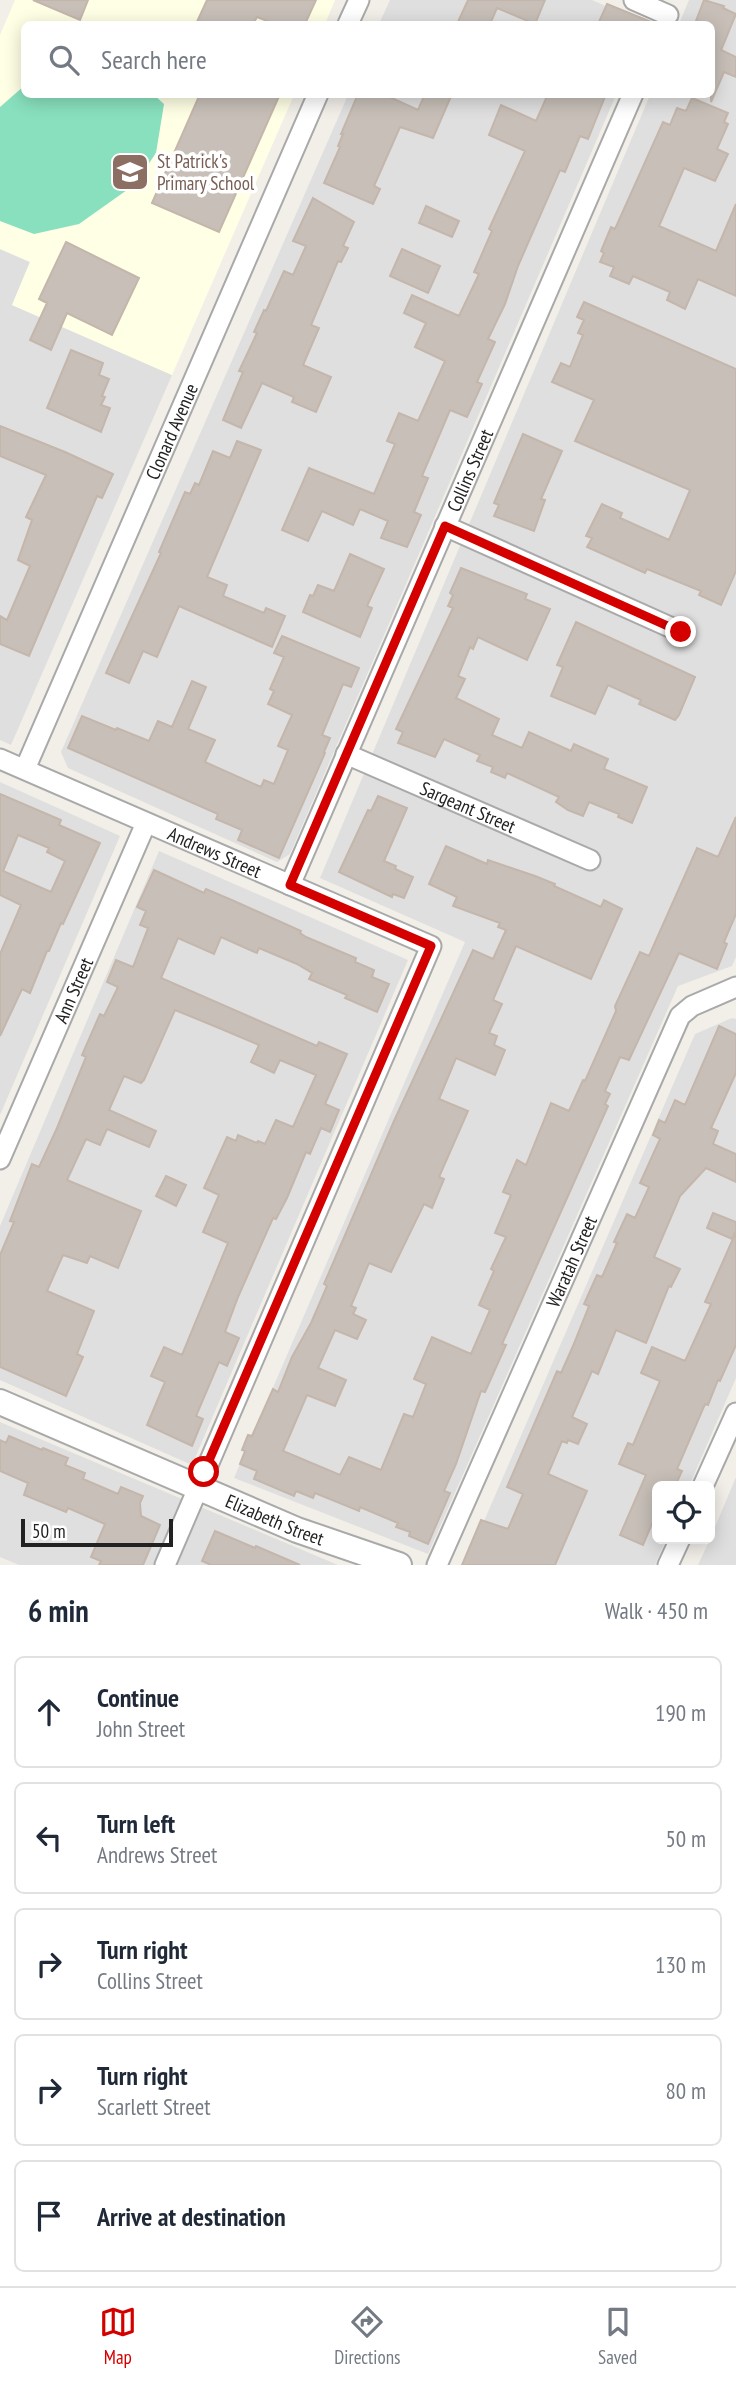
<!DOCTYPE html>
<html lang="en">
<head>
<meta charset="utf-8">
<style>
	body { margin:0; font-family:"PT Sans Narrow",sans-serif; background:#f6f6f7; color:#1f2937 }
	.controls { position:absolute; right:21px; bottom:21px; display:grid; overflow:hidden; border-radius:10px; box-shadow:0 4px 18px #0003 }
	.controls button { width:63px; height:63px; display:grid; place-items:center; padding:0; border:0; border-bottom:2px solid #e0e1e3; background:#fff; color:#1f2937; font:35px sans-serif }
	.scale { position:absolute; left:21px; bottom:18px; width:152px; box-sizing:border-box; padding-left:7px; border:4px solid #222; border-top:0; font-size:19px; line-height:24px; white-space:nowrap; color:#222; -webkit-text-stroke:5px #fff; paint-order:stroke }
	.stop { position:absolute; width:21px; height:21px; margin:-16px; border:5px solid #d40000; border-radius:50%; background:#fff }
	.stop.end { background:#d40000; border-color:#fff; box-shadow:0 2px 7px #0008 }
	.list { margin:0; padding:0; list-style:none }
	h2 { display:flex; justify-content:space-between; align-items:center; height:91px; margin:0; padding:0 28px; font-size:30px }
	h2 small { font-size:23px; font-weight:400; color:#747a83 }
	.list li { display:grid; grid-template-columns:46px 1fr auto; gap:21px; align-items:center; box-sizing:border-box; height:112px; margin:0 14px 14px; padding:0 14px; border:2px solid #e0e1e3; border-radius:10px }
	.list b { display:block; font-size:26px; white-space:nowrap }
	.list p { margin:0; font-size:23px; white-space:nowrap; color:#747a83 }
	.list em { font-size:23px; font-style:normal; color:#747a83 }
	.icon { flex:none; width:38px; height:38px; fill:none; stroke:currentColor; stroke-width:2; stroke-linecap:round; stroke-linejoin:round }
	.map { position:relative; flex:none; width:736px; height:1565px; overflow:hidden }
	.search { position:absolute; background:#fff; box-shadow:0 4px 18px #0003; left:21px; right:21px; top:21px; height:77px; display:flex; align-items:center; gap:18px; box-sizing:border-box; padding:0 24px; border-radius:10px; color:#747a83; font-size:26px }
	.sheet { height:721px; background:#fff }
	nav { display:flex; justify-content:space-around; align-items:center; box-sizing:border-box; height:98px; border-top:2px solid #e0e1e3; background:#fff; font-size:19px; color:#747a83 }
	nav a { display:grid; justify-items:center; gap:4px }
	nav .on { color:#d40000 }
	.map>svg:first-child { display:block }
	.residential { fill:#e0dfdf }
	.education { fill:#ffffe5 }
	.pitch { fill:#88e0be }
	.building { fill:#c7bfb8; stroke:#c4b6ab; stroke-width:2; fill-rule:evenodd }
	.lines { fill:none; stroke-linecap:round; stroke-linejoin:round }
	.minor-casing { stroke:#a9a9a9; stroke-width:23 }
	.tertiary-casing { stroke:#a9a9a9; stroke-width:28 }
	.minor { stroke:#fff; stroke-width:19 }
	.tertiary { stroke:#fff; stroke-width:24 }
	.route { stroke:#d40000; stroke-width:9 }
	.labels { text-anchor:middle; stroke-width:7; stroke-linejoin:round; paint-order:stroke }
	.education-label { font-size:19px; fill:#785e54; stroke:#fff; text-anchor:start }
	.street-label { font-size:19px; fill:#222; stroke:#fff }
</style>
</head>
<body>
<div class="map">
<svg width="736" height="1565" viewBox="0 0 736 1565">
	<rect width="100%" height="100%" fill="#f2efe9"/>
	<!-- residential -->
	<path class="residential" d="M390 0H592L647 24H379Z
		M689 0H736V957L732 966 678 986 428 1554 234 1478 465 942 320 878 650 95 712 94V24H679Z
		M348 95H616L290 854 277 862 68 768 61 752Z
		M0 249 30 262 12 305 172 375 11 745 0 740Z
		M0 782 120 836 0 1115Z
		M159 851 408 960 192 1465 0 1380V1226Z
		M732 1018 736 1019V1378L689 1486H657V1539H666L655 1565H465L695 1034Z
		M0 1422 338 1565H19L0 1557Z
		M736 1477V1565H698L710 1539Z"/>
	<!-- education -->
	<path class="education" d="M15 0H335L325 24H24V94L294 95 172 375 12 305 30 262 0 249V35Z"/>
	<!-- pitch -->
	<path class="pitch" d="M24 86V94L154 95 164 104 156 153 134 185 79 224 34 234 0 221V107Z"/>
	<!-- building -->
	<path class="building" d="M33 0H88L80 20Z
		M207 0H316L305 24H275L257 17 253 24H196Z
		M468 0H545L535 24 497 8 490 24H457Z
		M704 0 724 6 723 8 736 14 721 50 736 57V77L724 72 711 102V24L696 21Z
		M607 4 656 24H598Z
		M200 94H280L219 232 152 203Z
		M358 94H383L418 110 425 94H452L433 138 400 127 374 186 380 189 373 204 324 183 340 147 338 146 343 134H341Z
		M548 94H606L588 139 580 136 565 172 560 170 518 266 505 304 488 339 495 342 477 382 482 384 467 417 450 410 422 476 428 478 414 512 421 515 407 547 381 538 388 521 360 509 353 525 322 511 308 541 282 530 309 468 374 494 395 444 387 441 399 413 418 421 445 361 415 347 426 323 404 313 412 295 459 316 479 274 474 272 492 231 489 229 525 151 489 135 501 105 536 121Z
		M692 98 728 113 724 122 728 124 717 149 728 154 715 181 684 168 659 226 716 251 736 204V296L698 279 685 309 667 300 670 292 633 276 629 284 610 276 614 267 600 262 604 253 601 251 611 227 615 229 663 122 670 125 677 108 686 111Z
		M313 198 354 222 343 246 348 248 341 262 338 261 311 325 319 328 303 365 331 377 316 412 292 402 294 397 262 383 241 428 223 420 243 372 239 371 257 333 254 332 264 310 266 311 284 271 293 275 306 246 293 241Z
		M426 206 459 221 452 237 419 223Z
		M66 242 139 278 112 335 67 313 51 350 30 340 47 303 39 299Z
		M402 249 440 266 428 293 390 276Z
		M584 302 736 369V571L721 605 699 595 701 591 647 569 645 573 587 547 592 538 586 536 602 504 622 513 620 518 669 540 690 490 575 441 594 400 552 382 561 363 570 367 583 335 578 333 584 320 577 317Z
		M71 350 103 363 99 375 109 379 102 396 105 397 101 405 110 408 101 432 47 408Z
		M0 426 65 452 113 474 102 498 97 496 29 656 0 644V616L7 620 30 566 18 560 32 520 26 517 46 475 0 456Z
		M523 434 562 451 541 499 545 500 534 531 494 516 499 505 494 503Z
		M237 441 261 450 207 577 227 585 223 596 264 613 266 608 285 616 272 647 179 606 157 657 143 651 129 683 106 673 161 553 159 552 185 492 190 494 195 483 199 485 213 451 230 458Z
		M350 554 384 569 367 606 372 608 360 637 303 612 310 595 313 596 318 585 334 591Z
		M461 568 527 594 525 599 550 609 527 660 478 637 473 649 470 647 458 676 465 679 456 698 499 719 492 735 522 748 529 732 571 751 574 744 608 759 604 769 647 787 632 823 618 817 619 814 589 802 583 816 568 810 556 802 559 797 507 773 505 778 491 772 493 767 477 761 480 755 444 739 435 757 398 743 403 732 396 729 453 608 448 606 453 595 450 593Z
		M576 622 695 677 679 715 675 720 639 704 641 700 608 685 595 714 551 696 563 667 557 665Z
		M282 636 359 668 351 687 343 684 322 735 330 738 324 752 325 753 279 858 238 840 242 830 216 819 218 814 68 748 82 716 116 730 117 728 149 741 158 721 172 727 192 681 206 687 188 729 215 740 205 762 261 787 264 780 274 784 288 750 278 746 292 715 268 704 274 691 270 689 284 657 274 653Z
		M0 794 61 820 59 825 100 843 63 924 61 923 49 951H47L30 993 22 989 0 1036V954L21 905 0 895ZM18 835 49 848 47 852 65 861 51 892 3 871Z
		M378 796 407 808 384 861 396 866 395 869 413 877 404 898 393 894 392 897 339 872 368 810 371 811Z
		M736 817V914L724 942 727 944 717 969 679 953 629 1060 620 1057 605 1091 610 1094 605 1104 608 1106 502 1344 506 1345 485 1392 481 1391 456 1464 444 1491 450 1493 428 1544 409 1536 410 1532 396 1527 398 1523 360 1507 359 1511 315 1493 313 1498 296 1491 294 1496 254 1479 257 1471 240 1464 245 1451 242 1450 248 1435 252 1436 273 1389 278 1392 292 1357 311 1323 327 1286 324 1284 394 1121 473 950 493 959 506 930 498 927 500 923 453 906 457 897 429 884 446 846 487 864 488 860 535 876 555 884 554 886 601 907 604 900 622 909 591 979 516 946 493 1000 502 1004 489 1033 497 1036 494 1045 505 1050 495 1075 456 1058 439 1099 468 1111 439 1177 444 1179 432 1208 424 1204 391 1272 369 1263 351 1306 356 1308 353 1314 366 1320 357 1339 335 1330 318 1368 346 1380 335 1406 307 1395 283 1451 340 1475 349 1457 381 1470 404 1414 413 1417 426 1384 414 1379 432 1337 471 1354 490 1310 479 1305 494 1271 491 1269 506 1237 495 1233 511 1195 503 1192 517 1160 526 1165 551 1103 569 1111 583 1080 585 1081 616 1011 615 1006 640 952 649 956 697 848 718 857Z
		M154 870 204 893 206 889 234 901 301 931 300 933 306 937 356 958 355 962 374 970 372 977 389 984 377 1012 345 998 347 995 309 979 312 973 297 964 259 948 257 953 221 937 214 954 178 938 161 978 317 1046 319 1042 347 1054 325 1104 339 1110 330 1132 321 1128 310 1154 306 1152 287 1198 276 1219 273 1218 238 1297 225 1332 239 1338 227 1366 219 1362 196 1416 203 1419 192 1446 147 1425 165 1382 151 1376 164 1347 182 1355 228 1243 203 1232 219 1195 204 1188 227 1137 236 1141 238 1135 257 1143 258 1141 265 1144 276 1120 293 1127 316 1075 280 1060 274 1073 251 1062 259 1045 219 1028 175 1010 144 1080 141 1083 124 1076 109 1110 156 1131 149 1147 107 1129 100 1145 86 1139 67 1180 141 1211 118 1268 90 1256 87 1263 63 1255 47 1291 94 1311 77 1354 83 1357 66 1396 0 1367V1255L14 1222 10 1221 32 1164 39 1167 57 1128 86 1057 82 1055 100 1014 104 1016 118 987 107 982 116 960 133 967 148 928 140 925 146 911 137 907Z
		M719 1026 736 1034V1073L711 1128 718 1131 713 1144 736 1154V1182L706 1168 680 1196 654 1257 680 1269 671 1287 669 1286 646 1343 616 1330 598 1374 592 1371 572 1417 587 1424 578 1444 568 1440 567 1443 562 1441 548 1474 587 1491 555 1565H462L481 1520 508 1529 523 1494 507 1487 557 1371 561 1373 573 1346 589 1306 584 1304 597 1275 602 1277 617 1243 614 1242 627 1214 635 1218 649 1187 640 1183 660 1139 653 1135 659 1120 665 1123 675 1100 685 1105Z
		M166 1176 186 1185 176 1206 156 1196Z
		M713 1213 736 1222V1231L732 1239 707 1228Z
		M736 1232V1345L720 1381 718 1380 708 1405 705 1404 677 1469 682 1471 675 1486H657V1512L643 1545 620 1535 646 1475 619 1464 628 1443 633 1445 660 1381 641 1373 652 1347 685 1361 711 1304 705 1302Z
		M9 1436 42 1450 43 1448 68 1458 65 1465 85 1473 83 1479 118 1494 121 1487 143 1496 140 1503 141 1516 160 1525 143 1565H99L101 1561 91 1557 105 1524 68 1508 66 1512 24 1495 28 1483 0 1471V1440L6 1443Z
		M215 1531 255 1548 256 1546 300 1565H211L202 1561Z"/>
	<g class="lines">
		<defs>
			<g id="minor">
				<path d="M634 0 668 15"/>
				<path d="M348 24 359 0"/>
				<path d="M445 526 681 632"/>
				<path id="s1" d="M346 754 590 860"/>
				<path id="s2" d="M0 759 431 946 165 1565"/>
				<path id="s3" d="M25 769 318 94"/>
				<path id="s4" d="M290 885 633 94"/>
				<path id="s5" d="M0 1159 146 823"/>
				<path d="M703 1486 736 1413"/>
				<path id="s6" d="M437 1565 680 1016 692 1006 736 987"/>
				<path d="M668 1565 680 1539"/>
			</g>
			<g id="tertiary">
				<path id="s7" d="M0 1402 297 1530 399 1565"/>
			</g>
		</defs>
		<!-- minor casing -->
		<use href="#minor" class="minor-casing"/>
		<!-- tertiary casing -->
		<use href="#tertiary" class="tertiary-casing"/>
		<!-- minor -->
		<use href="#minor" class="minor"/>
		<!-- tertiary -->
		<use href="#tertiary" class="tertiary"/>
	</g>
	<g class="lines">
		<!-- route -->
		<path class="route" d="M204 1472 431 946 290 885 445 526 681 632"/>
	</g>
	<!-- icons -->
	<defs>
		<symbol id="school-square" viewBox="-11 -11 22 22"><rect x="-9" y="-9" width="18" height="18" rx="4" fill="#8d6e63" stroke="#fff"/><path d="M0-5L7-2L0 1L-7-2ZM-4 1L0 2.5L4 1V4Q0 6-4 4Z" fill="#fff"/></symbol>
	</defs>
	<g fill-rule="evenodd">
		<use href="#school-square" x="108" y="150" width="44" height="44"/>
	</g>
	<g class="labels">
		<!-- education labels -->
		<g class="education-label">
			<text x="157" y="168">St Patrick's<tspan x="157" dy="22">Primary School</tspan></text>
		</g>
		<!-- street labels -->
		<g class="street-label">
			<text dy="7" stroke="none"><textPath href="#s3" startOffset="368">Clonard Avenue</textPath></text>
			<text dy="7" stroke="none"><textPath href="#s4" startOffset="452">Collins Street</textPath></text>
			<text dy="7" stroke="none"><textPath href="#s1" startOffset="133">Sargeant Street</textPath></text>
			<text dy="7" stroke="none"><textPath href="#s2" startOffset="234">Andrews Street</textPath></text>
			<text dy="7" stroke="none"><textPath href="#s5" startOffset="184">Ann Street</textPath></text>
			<text dy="7" stroke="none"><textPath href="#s6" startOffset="332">Waratah Street</textPath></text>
			<text dy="7" stroke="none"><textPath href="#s7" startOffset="299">Elizabeth Street</textPath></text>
		</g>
	</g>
</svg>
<div class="controls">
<button><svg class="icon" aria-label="locate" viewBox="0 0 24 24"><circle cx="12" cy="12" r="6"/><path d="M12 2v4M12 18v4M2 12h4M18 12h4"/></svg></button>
</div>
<div class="scale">50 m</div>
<div class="stop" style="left:204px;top:1472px"></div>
<div class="stop end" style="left:681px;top:632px"></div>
<div class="search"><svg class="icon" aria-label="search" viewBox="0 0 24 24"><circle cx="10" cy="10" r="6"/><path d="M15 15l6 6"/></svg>Search here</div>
</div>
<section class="sheet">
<h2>6 min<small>Walk · 450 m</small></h2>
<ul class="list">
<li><svg class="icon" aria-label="ahead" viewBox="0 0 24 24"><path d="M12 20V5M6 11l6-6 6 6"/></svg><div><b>Continue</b><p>John Street</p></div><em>190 m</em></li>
<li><svg class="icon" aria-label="left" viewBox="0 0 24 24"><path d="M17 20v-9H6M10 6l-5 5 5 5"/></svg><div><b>Turn left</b><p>Andrews Street</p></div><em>50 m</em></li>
<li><svg class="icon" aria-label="right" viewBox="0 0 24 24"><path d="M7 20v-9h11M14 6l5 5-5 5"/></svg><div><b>Turn right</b><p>Collins Street</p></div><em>130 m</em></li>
<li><svg class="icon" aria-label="right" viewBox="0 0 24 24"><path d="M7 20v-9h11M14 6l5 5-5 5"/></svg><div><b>Turn right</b><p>Scarlett Street</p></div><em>80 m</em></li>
<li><svg class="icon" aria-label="arrive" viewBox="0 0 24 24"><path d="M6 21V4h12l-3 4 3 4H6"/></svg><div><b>Arrive at destination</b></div></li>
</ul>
</section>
<nav>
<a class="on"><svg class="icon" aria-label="map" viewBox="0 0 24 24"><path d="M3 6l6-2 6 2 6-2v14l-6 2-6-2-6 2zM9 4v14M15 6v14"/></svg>Map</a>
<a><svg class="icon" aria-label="directions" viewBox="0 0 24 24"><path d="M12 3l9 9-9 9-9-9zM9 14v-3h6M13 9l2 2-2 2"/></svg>Directions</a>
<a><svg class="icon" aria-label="saved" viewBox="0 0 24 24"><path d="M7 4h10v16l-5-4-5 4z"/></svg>Saved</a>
</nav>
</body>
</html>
